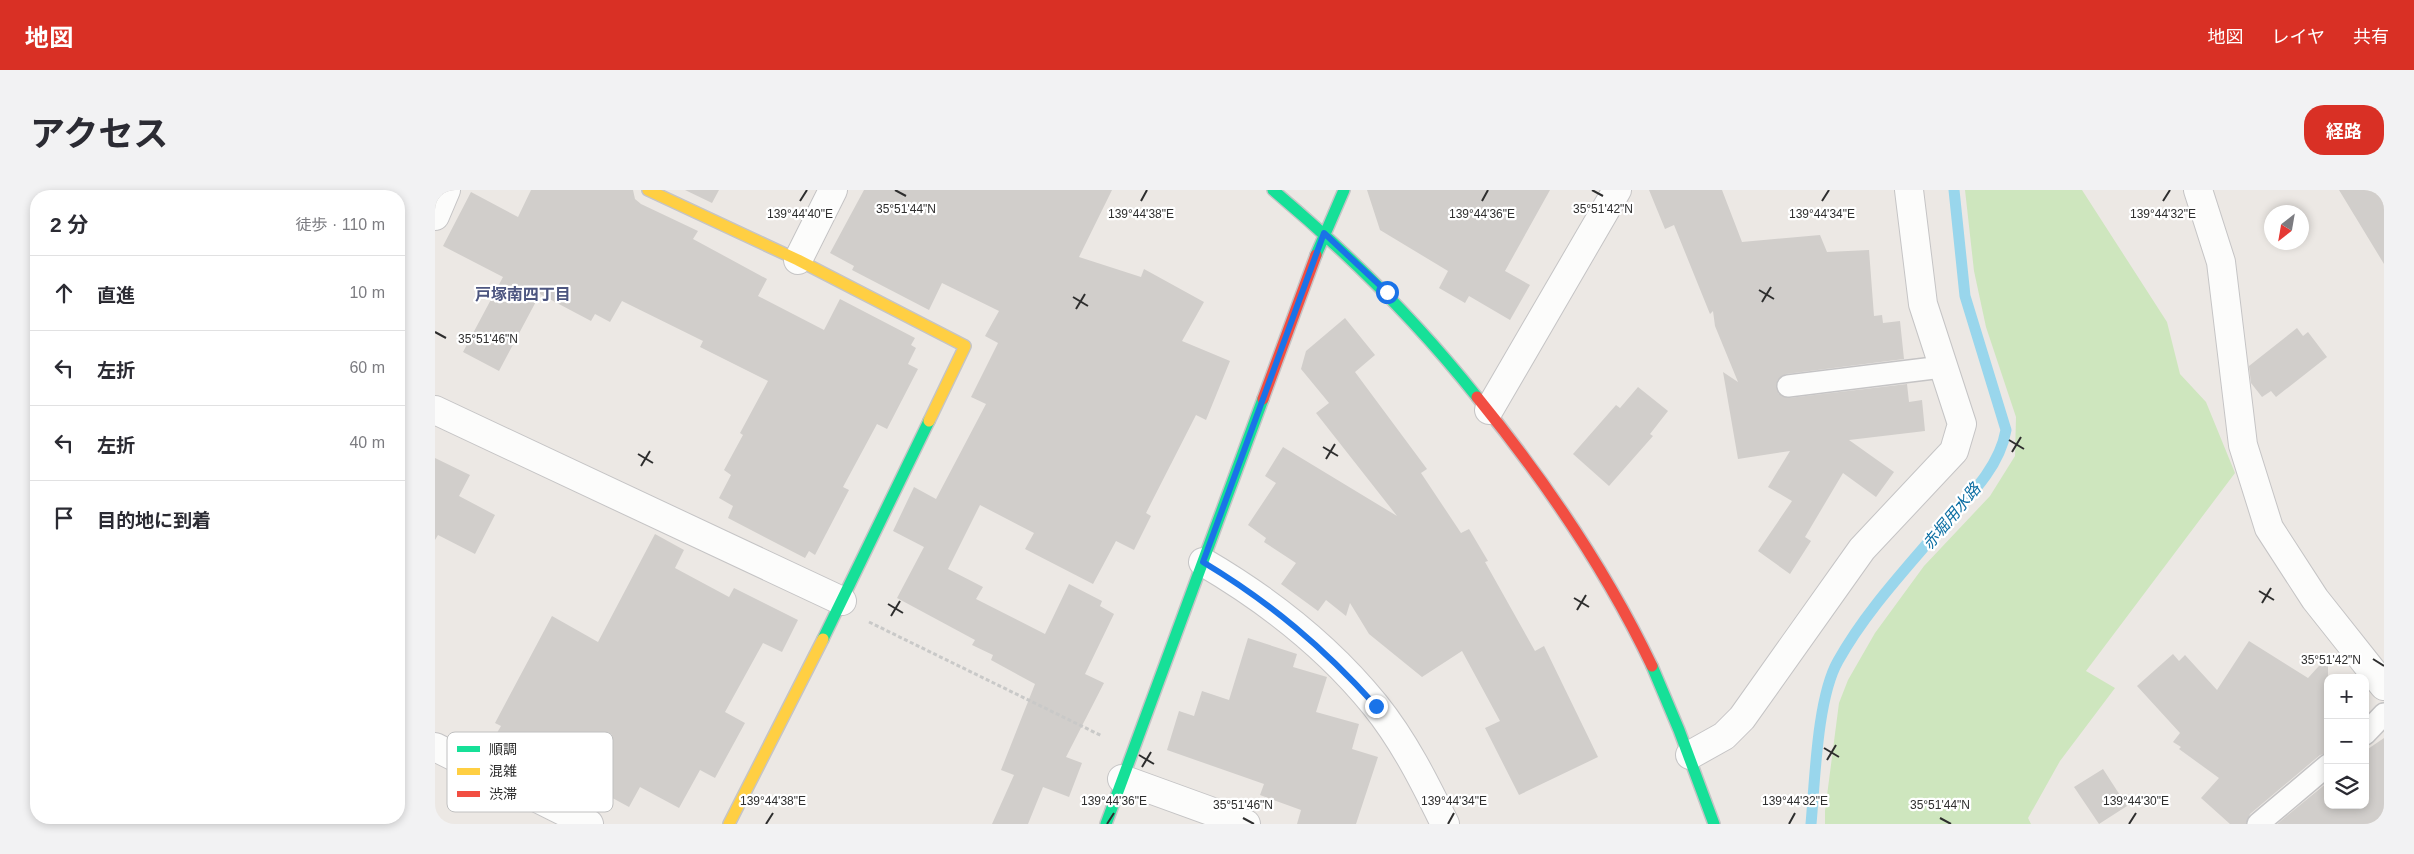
<!DOCTYPE html>
<html lang="ja">
<head>
<meta charset="utf-8">
<style>
	body { margin:0; font-family:Helvetica,"Noto Sans JP",sans-serif; background:#f2f2f3; color:#2b2b33 }
	.controls { position:absolute; right:15px; bottom:15px; display:grid; overflow:hidden; border-radius:10px; box-shadow:0 2px 8px #0003 }
	.controls button { width:45px; height:45px; display:grid; place-items:center; padding:0; border:0; border-bottom:1px solid #e1e1e2; background:#fff; color:#2b2b33; font:25px sans-serif }
	.compass { position:absolute; left:1829px; top:15px; width:45px; height:45px; border-radius:50%; background:#fff; box-shadow:0 2px 8px #0003; rotate:211deg }
	.stop { position:absolute; width:15px; height:15px; margin:-11px; border:4px solid #1a73e8; border-radius:50%; background:#fff }
	.stop.end { background:#1a73e8; border-color:#fff; box-shadow:0 1px 5px #0008 }
	.list { margin:0; padding:0; list-style:none }
	h2 { display:flex; justify-content:space-between; align-items:center; height:65px; margin:0; padding:0 20px; font-size:21px }
	h2 small { font-size:16px; font-weight:400; color:#7c7c81 }
	.list li { display:grid; grid-template-columns:32px 1fr auto; gap:15px; align-items:center; box-sizing:border-box; height:75px; padding:0 20px; border-top:1px solid #e1e1e2 }
	.list b { display:block; font-size:19px; white-space:nowrap }
	.list em { font-size:16px; font-style:normal; color:#7c7c81 }
	.icon { flex:none; width:28px; height:28px; fill:none; stroke:currentColor; stroke-width:2; stroke-linecap:round; stroke-linejoin:round }
	.map { position:relative; flex:none; width:1949px; height:634px; overflow:hidden; border-radius:20px }
	header { display:flex; align-items:center; gap:30px; box-sizing:border-box; height:70px; padding:0 25px; background:#d93025; color:#fff }
	header strong { font-size:24px }
	nav { display:flex; gap:28px; margin-inline-start:auto; font-size:18px }
	.intro { display:flex; align-items:center; justify-content:space-between; box-sizing:border-box; height:120px; padding:0 30px }
	h1 { margin:0; font-size:35px }
	.button { padding:12px 22px; border-radius:20px; background:#d93025; color:#fff; font-size:18px; font-weight:700 }
	main { display:flex; gap:30px; padding:0 30px }
	aside { flex:1; background:#fff; border-radius:20px; box-shadow:0 2px 8px #0003 }
	.map>svg:first-child { display:block }
	.green { fill:#cee6be }
	.lines { fill:none; stroke-linecap:round; stroke-linejoin:round }
	.stream { stroke:#99d6ec; stroke-width:11 }
	.building { fill:#d1cecb }
	.lane-casing { stroke:#c5c4c5; stroke-width:24 }
	.street-casing { stroke:#c5c4c5; stroke-width:30 }
	.fast-casing { stroke:#c5c4c5; stroke-width:14 }
	.slow-casing { stroke:#c5c4c5; stroke-width:14 }
	.jam-casing { stroke:#c5c4c5; stroke-width:14 }
	.path { stroke:#c9c9c8; stroke-width:3; stroke-dasharray:4 2.5; stroke-linecap:butt }
	.lane { stroke:#fcfcfb; stroke-width:21 }
	.street { stroke:#fcfcfb; stroke-width:28 }
	.fast { stroke:#16e098; stroke-width:11 }
	.slow { stroke:#ffcf43; stroke-width:11 }
	.jam { stroke:#f24e42; stroke-width:11 }
	.route { stroke:#1a73e8; stroke-width:6 }
	.ticks { fill:none; stroke:#2e2e2e; stroke-width:2 }
	.labels { text-anchor:middle; stroke-width:4.5; stroke-linejoin:round; paint-order:stroke }
	.neighbourhood-label { font-size:16px; font-weight:bold; fill:#4d5680; stroke:#fff }
	.water-label { font-size:16px; font-style:italic; fill:#0d6fa3; stroke:#fff }
	.key { fill:#fff; stroke:#c0c0c0; stroke-width:1 }
	.key-label { font-size:14px; fill:#2e2e2e }
	.ticks-label { font-size:12px; text-anchor:middle; fill:#2e2e2e; stroke:#fff; stroke-width:4.5; stroke-linejoin:round; paint-order:stroke }
</style>
</head>
<body>
<header>
<strong>地図</strong>
<nav><a>地図</a><a>レイヤ</a><a>共有</a></nav>
</header>
<div class="intro"><h1>アクセス</h1><a class="button">経路</a></div>
<main>
<aside>
<h2>2 分<small>徒歩 · 110 m</small></h2>
<ul class="list">
<li><svg class="icon" aria-label="ahead" viewBox="0 0 24 24"><path d="M12 20V5M6 11l6-6 6 6"/></svg><div><b>直進</b></div><em>10 m</em></li>
<li><svg class="icon" aria-label="left" viewBox="0 0 24 24"><path d="M17 20v-9H6M10 6l-5 5 5 5"/></svg><div><b>左折</b></div><em>60 m</em></li>
<li><svg class="icon" aria-label="left" viewBox="0 0 24 24"><path d="M17 20v-9H6M10 6l-5 5 5 5"/></svg><div><b>左折</b></div><em>40 m</em></li>
<li><svg class="icon" aria-label="arrive" viewBox="0 0 24 24"><path d="M6 21V4h12l-3 4 3 4H6"/></svg><div><b>目的地に到着</b></div></li>
</ul>
</aside>
<div class="map">
<svg width="1949" height="634" viewBox="0 0 1949 634">
	<rect width="100%" height="100%" fill="#ece8e4"/>
	<!-- green -->
	<path class="green" d="M1530 0H1647L1732 132 1745 184 1771 212 1800 283 1651 481 1680 498 1625 571 1593 628 1596 634H1390V621L1404 513 1413 490 1440 443 1489 376 1555 306 1580 266 1581 227 1551 137 1539 81Z"/>
	<g class="lines">
		<!-- stream -->
		<path class="stream" d="M1376 634C1380 590 1382 508 1403 471 1429 424 1467 383 1502 342 1528 312 1564 281 1571 240L1530 106 1519 0"/>
	</g>
	<!-- building -->
	<path class="building" d="M96 0H198L200 9 206 14 263 41 258 49 332 89 323 106 389 140 405 109 480 148 476 155 481 158 473 174 483 179 452 239 442 234 408 297 414 300 380 365 374 361 370 368 293 328 298 316 284 308 296 285 289 280 308 245 305 243 333 191 265 157 268 151 187 111 175 132 160 124 156 131 105 104 64 181 28 162 68 87 8 56 36 2 83 27Z
		M250 0H284L277 13Z
		M429 0H677L644 67 706 87 709 79 769 112 747 151 795 171 771 230 761 225 711 323 716 326 699 360 681 351 658 394 590 359 599 343 545 315 513 379 548 397 541 409 610 444 634 394 667 411 665 416 679 424 650 484 669 493 631 567 647 573 634 607 608 597 593 634H557L579 585 566 580 600 494 556 470 558 465 537 455 540 450 462 408 489 357 458 341 479 297 501 309 551 214 536 207 563 153 550 146 564 121 507 93 494 120 417 80 419 76 395 63Z
		M932 0H1115L1070 81 1095 95 1075 130 1034 106 1030 113 1004 98 1013 81 945 40Z
		M1214 0H1287L1307 52 1385 45 1392 62 1434 60 1439 126 1447 125 1448 133 1465 131 1469 169 1351 184 1342 191 1343 203 1354 208 1472 194 1474 212 1487 210 1490 241 1414 250 1459 282 1441 307 1408 283 1370 347 1376 351 1355 384 1323 361 1357 311 1333 297 1355 261 1303 269 1288 182 1303 192 1280 136 1278 121 1275 124 1239 35 1230 39Z
		M1904 0H1949V74Z
		M910 128 940 165 920 182 992 279 986 283 1026 343 1034 339 1053 371 1050 372 1100 461 1109 456 1163 567 1084 605 1050 538 1065 531 1027 461 987 487 934 444 915 413 911 426 891 410 883 421 846 394 861 373 829 352 831 348 813 335 841 293 830 286 848 257 962 326 881 223 894 213 866 179 871 161Z
		M1862 138 1868 146 1873 142 1892 167 1841 207 1836 201 1827 207 1816 193 1814 176Z
		M1203 197 1233 221 1215 244 1218 246 1174 296 1138 264 1181 215 1185 218Z
		M0 268 35 285 24 306 60 325 40 364 3 345 0 350Z
		M220 344 249 360 240 378 294 407 299 398 363 430 347 462 328 453 290 522 310 533 280 588 265 580 244 618 205 597 194 617 89 560 87 563 59 548 66 536 60 533 117 426 163 452Z
		M813 448 862 464 858 477 892 487 881 522 924 534 917 559 943 567 921 634H862L866 620 825 605 829 594 732 560 744 521 759 526 767 501 794 510Z
		M1814 451 1873 488 1893 466V563L1885 565 1815 624 1811 634H1795L1766 608 1784 588 1744 559 1746 557 1738 552 1745 543 1702 496 1738 464 1744 471 1750 465 1782 500Z
		M1949 548V634H1842L1893 592V615H1930V561Z
		M1668 579 1692 616 1664 634 1639 597Z"/>
	<g class="lines">
		<defs>
			<path id="lane" d="M1353 196 1507 177
				M1930 544 1949 524
				M1823 634 1893 575"/>
			<path id="street" d="M1763 0 1786 72 1808 255 1834 338 1880 409 1949 496
				M0 26 11 0
				M363 70 398 0
				M0 220 407 411
				M1054 220 1182 0
				M768 372C833 410 893 457 940 515 969 551 990 593 1010 634
				M0 557 154 634
				M1255 565 1289 546 1307 528 1427 359 1519 261 1527 234 1488 114 1474 0
				M687 589 811 634"/>
			<path id="fast" d="M838 0C913 63 981 130 1042 207
				M881 65 909 0
				M388 449 494 231
				M1217 476 1244 540 1279 634
				M671 634 828 209"/>
			<path id="slow" d="M213 0 363 70 530 156 494 231
				M294 634 388 449"/>
			<path id="jam" d="M1042 207C1108 288 1172 382 1217 476
				M828 209 881 65"/>
		</defs>
		<!-- lane casing -->
		<use href="#lane" class="lane-casing"/>
		<!-- street casing -->
		<use href="#street" class="street-casing"/>
		<!-- fast casing -->
		<use href="#fast" class="fast-casing"/>
		<!-- slow casing -->
		<use href="#slow" class="slow-casing"/>
		<!-- jam casing -->
		<use href="#jam" class="jam-casing"/>
		<!-- path -->
		<path class="path" d="M434 432 667 546"/>
		<!-- lane -->
		<use href="#lane" class="lane"/>
		<!-- street -->
		<use href="#street" class="street"/>
		<!-- fast -->
		<use href="#fast" class="fast"/>
		<!-- slow -->
		<use href="#slow" class="slow"/>
		<!-- jam -->
		<use href="#jam" class="jam"/>
	</g>
	<g class="lines">
		<!-- route -->
		<path class="route" d="M941 516C888 457 836 413 768 372L889 43 952 102"/>
	</g>
	<!-- ticks -->
	<path class="ticks" d="M460 0 471 6M1157 0 1168 6M365 11 372 0M706 11 712 0M1047 11 1053 0M1387 11 1394 0M1728 11 1735 0M1324 100 1339 109M638 107 653 116M1327 112 1336 97M641 119 650 104M0 142 11 148M1574 250 1589 259M888 257 903 266M1577 262 1586 247M203 264 218 273M891 269 900 254M206 276 215 261M1824 401 1839 410M1139 408 1154 417M1827 413 1836 398M453 414 468 423M1142 420 1151 405M456 426 465 411M1938 469 1949 476M1389 558 1404 567M704 565 719 574M1392 570 1401 555M707 577 716 562M808 628 819 634M1505 628 1516 634M331 634 338 623M672 634 679 623M1013 634 1019 623M1354 634 1360 623M1694 634 1701 623"/>
	<g class="labels">
		<!-- neighbourhood labels -->
		<g class="neighbourhood-label">
			<text x="88" y="110">戸塚南四丁目</text>
		</g>
		<!-- water labels -->
		<g class="water-label">
			<text transform="translate(1516 326) rotate(-50)" y="6">赤堀用水路</text>
		</g>
	</g>
	<!-- legend -->
	<rect x="12" y="542" width="166" height="80" rx="8" class="key"/>
	<rect x="22" y="556" width="23" height="6" fill="#16e098"/>
	<rect x="22" y="578" width="23" height="7" fill="#ffcf43"/>
	<rect x="22" y="601" width="23" height="6" fill="#f24e42"/>
	<g class="key-label">
		<text x="54" y="564">順調</text>
		<text x="54" y="586">混雑</text>
		<text x="54" y="609">渋滞</text>
	</g>
	<g class="ticks-label">
		<text x="1168" y="23">35°51'42"N</text>
		<text x="471" y="23">35°51'44"N</text>
		<text x="706" y="28">139°44'38"E</text>
		<text x="1047" y="28">139°44'36"E</text>
		<text x="1387" y="28">139°44'34"E</text>
		<text x="1728" y="28">139°44'32"E</text>
		<text x="365" y="28">139°44'40"E</text>
		<text x="53" y="153">35°51'46"N</text>
		<text x="1896" y="474">35°51'42"N</text>
		<text x="338" y="615">139°44'38"E</text>
		<text x="679" y="615">139°44'36"E</text>
		<text x="1019" y="615">139°44'34"E</text>
		<text x="1360" y="615">139°44'32"E</text>
		<text x="1701" y="615">139°44'30"E</text>
		<text x="808" y="619">35°51'46"N</text>
		<text x="1505" y="619">35°51'44"N</text>
	</g>
</svg>
<div class="controls">
<button>+</button>
<button>−</button>
<button><svg class="icon" aria-label="layers" viewBox="0 0 24 24"><path d="M12 4l9 5-9 5-9-5zM3 14l9 5 9-5"/></svg></button>
</div>
<svg class="compass" viewBox="-18 -18 36 36"><path d="M0-13l5 13h-10z" fill="#e53935"/><path d="M0 13l5-13h-10z" fill="#7c7c81"/></svg>
<div class="stop" style="left:952px;top:102px"></div>
<div class="stop end" style="left:941px;top:516px"></div>
</div>
</main>
</body>
</html>
